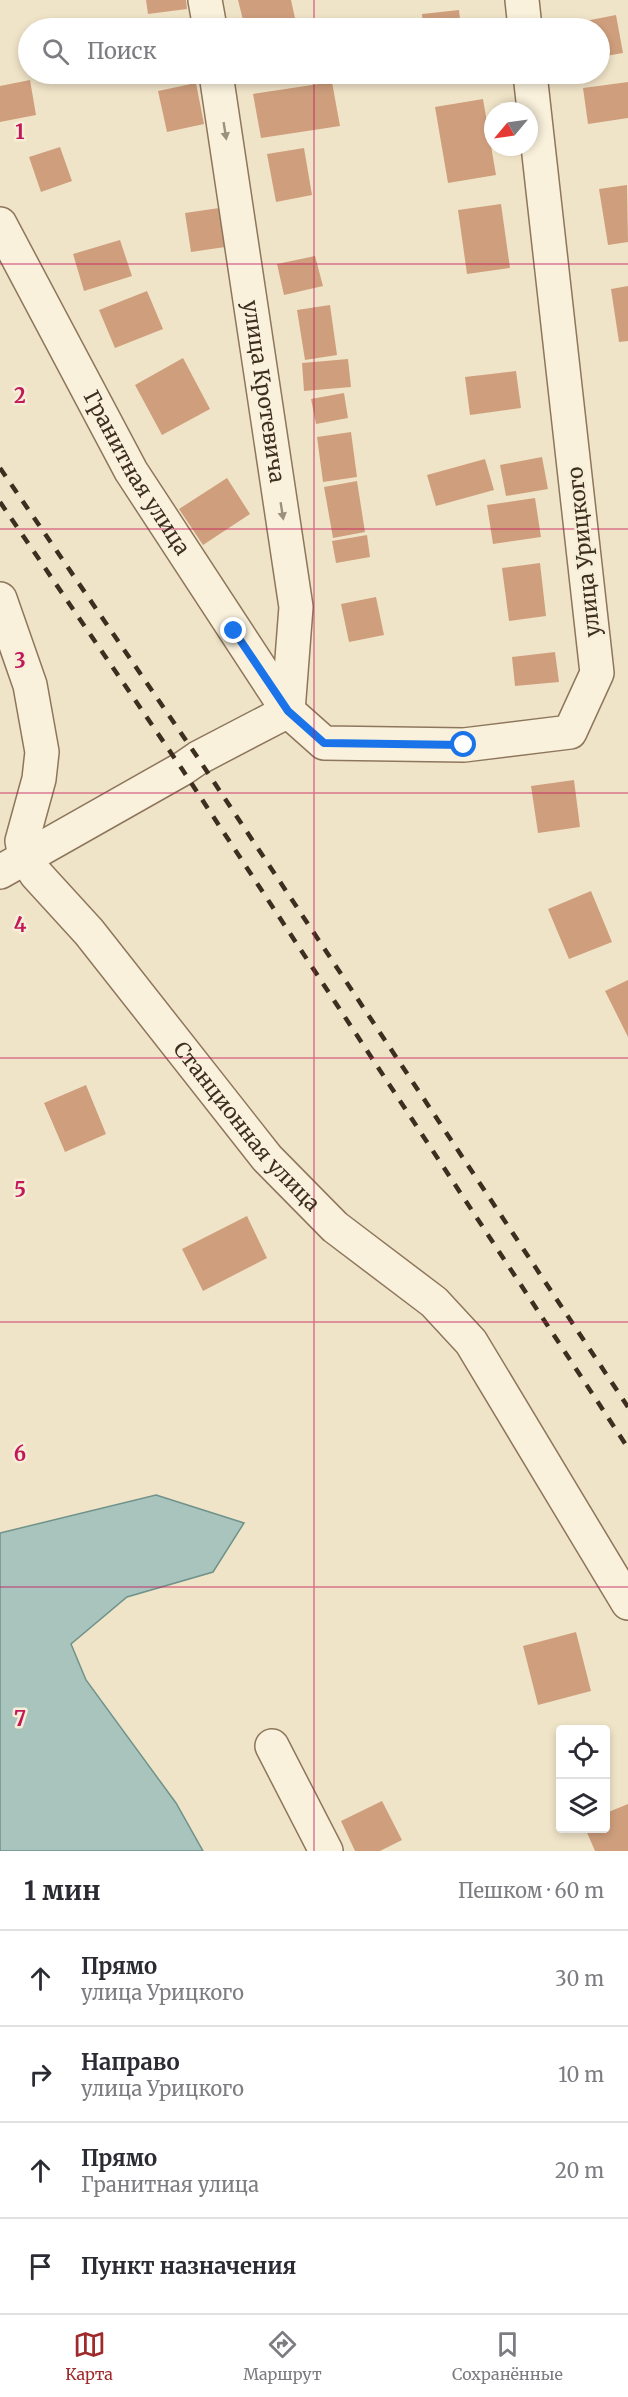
<!DOCTYPE html>
<html lang="ru">
<head>
<meta charset="utf-8">
<style>
	body { margin:0; font-family:Merriweather,serif; background:#f2f2f3; color:#2b2b33 }
	.controls { position:absolute; right:18px; bottom:18px; display:grid; overflow:hidden; border-radius:6px; box-shadow:0 3px 9px #0003 }
	.controls button { width:54px; height:54px; display:grid; place-items:center; padding:0; border:0; border-bottom:2px solid #e1e1e2; background:#fff; color:#2b2b33; font:30px sans-serif }
	.compass { position:absolute; left:484px; top:102px; width:54px; height:54px; border-radius:50%; background:#fff; box-shadow:0 3px 9px #0003; rotate:241deg }
	.stop { position:absolute; width:18px; height:18px; margin:-14px; border:4px solid #1a73e8; border-radius:50%; background:#fff }
	.stop.end { background:#1a73e8; border-color:#fff; box-shadow:0 2px 6px #0008 }
	.list { margin:0; padding:0; list-style:none }
	h2 { display:flex; justify-content:space-between; align-items:center; height:78px; margin:0; padding:0 24px; font-size:26px }
	h2 small { font-size:20px; font-weight:400; color:#7c7c81 }
	.list li { display:grid; grid-template-columns:39px 1fr auto; gap:18px; align-items:center; box-sizing:border-box; height:96px; padding:0 24px; border-top:2px solid #e1e1e2 }
	.list b { display:block; font-size:22px; white-space:nowrap }
	.list p { margin:0; font-size:20px; white-space:nowrap; color:#7c7c81 }
	.list em { font-size:20px; font-style:normal; color:#7c7c81 }
	.icon { flex:none; width:33px; height:33px; fill:none; stroke:currentColor; stroke-width:2; stroke-linecap:round; stroke-linejoin:round }
	.map { position:relative; flex:none; width:628px; height:1851px; overflow:hidden }
	.search { position:absolute; background:#fff; box-shadow:0 3px 9px #0003; left:18px; right:18px; top:18px; height:66px; display:flex; align-items:center; gap:15px; box-sizing:border-box; padding:0 21px; border-radius:33px; color:#7c7c81; font-size:22px }
	.sheet { height:462px; background:#fff }
	nav { display:flex; justify-content:space-around; align-items:center; box-sizing:border-box; height:84px; border-top:2px solid #e1e1e2; background:#fff; font-size:16px; color:#7c7c81 }
	nav a { display:grid; justify-items:center; gap:3px }
	nav .on { color:#9e2a2b }
	.map>svg:first-child { display:block }
	.water { fill:#a9c4bc; stroke:#6f938a; stroke-width:1.5 }
	.building { fill:#cf9f7d }
	.lines { fill:none; stroke-linecap:round; stroke-linejoin:round }
	.minor-casing { stroke:#8d765c; stroke-width:36 }
	.minor { stroke:#faf1dc; stroke-width:33 }
	.rail { stroke:#3d2e20; stroke-width:4.5; stroke-dasharray:10 10; stroke-linecap:butt }
	.oneway { fill:#9c907e }
	.route { stroke:#1a73e8; stroke-width:8 }
	.grid { fill:none; stroke:#c2185b; stroke-width:1.5; stroke-opacity:0.55 }
	.labels { text-anchor:middle; stroke-width:5; stroke-linejoin:round; paint-order:stroke }
	.street-label { font-size:21px; fill:#3d2e20; stroke:#f7eed8 }
	.grid-label { font-size:20px; text-anchor:middle; font-weight:bold; fill:#c2185b; stroke:#f7eed8; stroke-width:5; stroke-linejoin:round; paint-order:stroke }
</style>
</head>
<body>
<div class="map">
<svg width="628" height="1851" viewBox="0 0 628 1851">
	<rect width="100%" height="100%" fill="#f0e4c8"/>
	<!-- water -->
	<path class="water" d="M156 1495 244 1523 213 1572 127 1597 71 1644 86 1680 176 1803 203 1851H0V1533Z"/>
	<!-- building -->
	<path class="building" d="M146 0H186L187 9 148 14Z
		M238 0H291L295 18 245 28Z
		M459 10 461 28H423L422 14Z
		M616 15 623 53 600 57V28H576L575 23Z
		M30 80 36 115 0 122V86Z
		M332 82 340 126 261 138 253 94Z
		M628 82V118L588 124 583 88Z
		M196 83 204 124 167 132 158 91Z
		M483 99 496 175 448 183 435 107Z
		M60 147 72 181 41 192 29 157Z
		M304 148 312 195 276 202 267 154Z
		M627 185 628 242 608 245 599 189Z
		M501 204 510 268 467 274 458 210Z
		M226 207 232 246 191 252 185 213Z
		M120 240 132 276 84 291 73 254Z
		M315 256 323 286 284 295 277 264Z
		M628 286V341L619 342 611 289Z
		M147 291 163 329 115 348 99 310Z
		M330 305 337 355 305 360 297 310Z
		M183 358 210 409 162 435 135 385Z
		M348 359 351 387 304 391 302 363Z
		M516 371 521 408 470 415 465 377Z
		M344 393 348 418 316 424 311 399Z
		M351 432 357 477 323 482 317 437Z
		M542 457 548 489 506 496 500 465Z
		M485 459 494 490 436 506 427 475Z
		M227 478 250 514 203 545 179 509Z
		M357 481 365 532 333 538 324 487Z
		M535 498 541 537 493 544 487 505Z
		M367 535 370 557 336 563 332 541Z
		M540 563 546 616 509 621 502 568Z
		M376 597 384 635 349 642 341 604Z
		M555 652 559 682 515 686 512 657Z
		M574 780 580 827 538 833 531 786Z
		M591 891 612 942 569 959 548 909Z
		M628 980V1037L605 991Z
		M86 1085 106 1134 65 1152 44 1103Z
		M247 1216 267 1258 203 1291 182 1249Z
		M576 1632 591 1691 538 1705 523 1646Z
		M382 1801 402 1840 380 1851H355L341 1821Z
		M628 1804V1851H595L585 1828H606V1813Z"/>
	<g class="lines">
		<defs>
			<g id="minor">
				<path d="M205 0 210 28"/>
				<path d="M522 0 525 28"/>
				<path id="s1" d="M216 74 296 607 288 711"/>
				<path id="s2" d="M0 224 131 471 288 711 324 743 464 745 570 732 597 673 530 74"/>
				<path id="s3" d="M0 599 30 685 42 752 39 779 22 841 25 857 36 874 89 932 267 1158 335 1227 434 1302 471 1342 628 1603"/>
				<path d="M0 872 182 769 198 758 288 711"/>
				<path d="M272 1746 326 1851"/>
			</g>
		</defs>
		<!-- minor casing -->
		<use href="#minor" class="minor-casing"/>
		<!-- minor -->
		<use href="#minor" class="minor"/>
		<!-- rail -->
		<path class="rail" d="M0 468 198 758 628 1407
			M0 502 182 769 628 1448"/>
	</g>
	<!-- one-way arrows -->
	<defs><path id="oneway-solid" d="M-6-.8H1V-3.2L6.5 0L1 3.2V.8H-6Z" transform="scale(1.5)"/></defs>
	<g class="oneway">
		<use href="#oneway-solid" transform="translate(225 131) rotate(81)"/>
		<use href="#oneway-solid" transform="translate(282 511) rotate(81)"/>
	</g>
	<g class="lines">
		<!-- route -->
		<path class="route" d="M234 631 288 711 324 743 464 745"/>
	</g>
	<!-- grid -->
	<path class="grid" d="M314 0V28M314 74V1851M0 264H628M0 529H628M0 793H628M0 1058H628M0 1322H628M0 1587H628"/>
	<g class="labels">
		<!-- street labels -->
		<g class="street-label">
			<text dy="7" stroke="none"><textPath href="#s1" startOffset="321">улица Кротевича</textPath></text>
			<text dy="7" stroke="none"><textPath href="#s2" startOffset="284">Гранитная улица</textPath></text>
			<text transform="translate(584 552) rotate(-96)" y="7">улица Урицкого</text>
			<text dy="7" stroke="none"><textPath href="#s3" startOffset="616">Станционная улица</textPath></text>
		</g>
	</g>
	<g class="grid-label">
		<text x="20" y="139">1</text>
		<text x="20" y="403">2</text>
		<text x="20" y="668">3</text>
		<text x="20" y="932">4</text>
		<text x="20" y="1197">5</text>
		<text x="20" y="1461">6</text>
		<text x="20" y="1726">7</text>
	</g>
</svg>
<div class="controls">
<button><svg class="icon" aria-label="locate" viewBox="0 0 24 24"><circle cx="12" cy="12" r="6"/><path d="M12 2v4M12 18v4M2 12h4M18 12h4"/></svg></button>
<button><svg class="icon" aria-label="layers" viewBox="0 0 24 24"><path d="M12 4l9 5-9 5-9-5zM3 14l9 5 9-5"/></svg></button>
</div>
<svg class="compass" viewBox="-18 -18 36 36"><path d="M0-13l5 13h-10z" fill="#e53935"/><path d="M0 13l5-13h-10z" fill="#7c7c81"/></svg>
<div class="stop" style="left:464px;top:745px"></div>
<div class="stop end" style="left:234px;top:631px"></div>
<div class="search"><svg class="icon" aria-label="search" viewBox="0 0 24 24"><circle cx="10" cy="10" r="6"/><path d="M15 15l6 6"/></svg>Поиск</div>
</div>
<section class="sheet">
<h2>1 мин<small>Пешком · 60 m</small></h2>
<ul class="list">
<li><svg class="icon" aria-label="ahead" viewBox="0 0 24 24"><path d="M12 20V5M6 11l6-6 6 6"/></svg><div><b>Прямо</b><p>улица Урицкого</p></div><em>30 m</em></li>
<li><svg class="icon" aria-label="right" viewBox="0 0 24 24"><path d="M7 20v-9h11M14 6l5 5-5 5"/></svg><div><b>Направо</b><p>улица Урицкого</p></div><em>10 m</em></li>
<li><svg class="icon" aria-label="ahead" viewBox="0 0 24 24"><path d="M12 20V5M6 11l6-6 6 6"/></svg><div><b>Прямо</b><p>Гранитная улица</p></div><em>20 m</em></li>
<li><svg class="icon" aria-label="arrive" viewBox="0 0 24 24"><path d="M6 21V4h12l-3 4 3 4H6"/></svg><div><b>Пункт назначения</b></div></li>
</ul>
</section>
<nav>
<a class="on"><svg class="icon" aria-label="map" viewBox="0 0 24 24"><path d="M3 6l6-2 6 2 6-2v14l-6 2-6-2-6 2zM9 4v14M15 6v14"/></svg>Карта</a>
<a><svg class="icon" aria-label="directions" viewBox="0 0 24 24"><path d="M12 3l9 9-9 9-9-9zM9 14v-3h6M13 9l2 2-2 2"/></svg>Маршрут</a>
<a><svg class="icon" aria-label="saved" viewBox="0 0 24 24"><path d="M7 4h10v16l-5-4-5 4z"/></svg>Сохранённые</a>
</nav>
</body>
</html>
